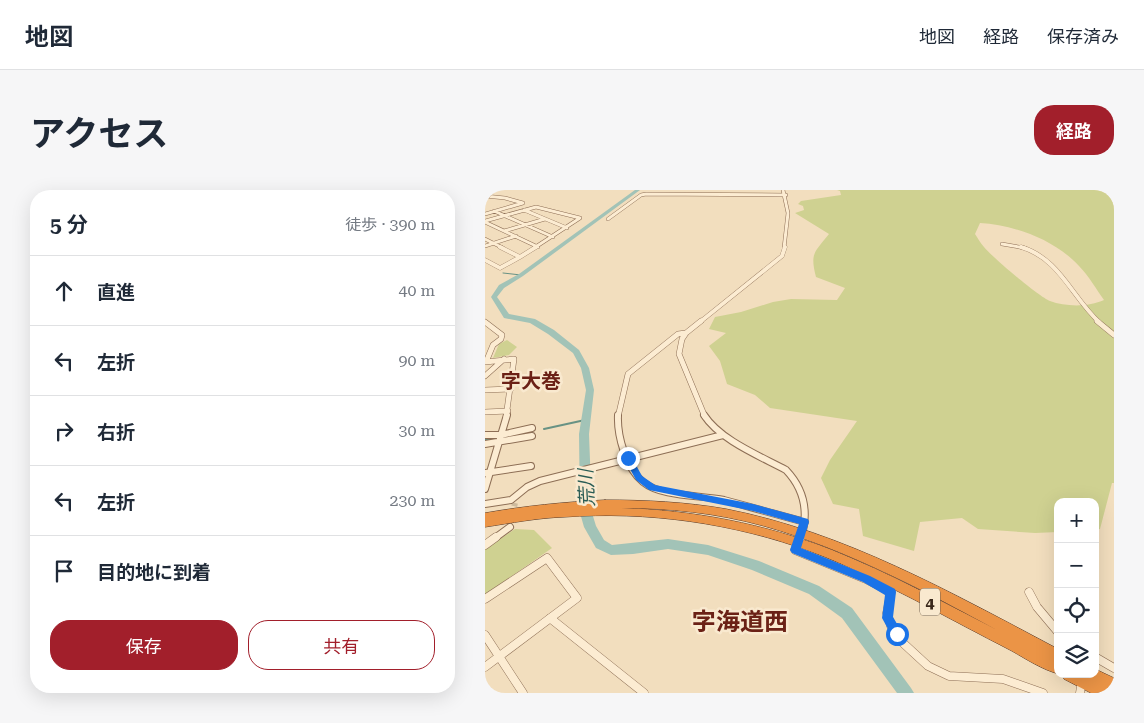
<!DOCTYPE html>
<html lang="ja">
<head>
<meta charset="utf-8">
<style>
	body { margin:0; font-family:"Roboto Serif","Noto Sans JP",serif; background:#f6f6f7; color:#1f2937 }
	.controls { position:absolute; right:15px; bottom:15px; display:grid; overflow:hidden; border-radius:10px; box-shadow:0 5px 20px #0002 }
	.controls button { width:45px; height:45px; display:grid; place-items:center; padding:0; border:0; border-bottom:1px solid #e0e1e3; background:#fff; color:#1f2937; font:25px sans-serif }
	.stop { position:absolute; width:15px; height:15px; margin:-11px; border:4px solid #1a73e8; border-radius:50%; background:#fff }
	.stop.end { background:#1a73e8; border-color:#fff; box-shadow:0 1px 5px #0008 }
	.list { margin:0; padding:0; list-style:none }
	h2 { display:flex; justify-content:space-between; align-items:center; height:65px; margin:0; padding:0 20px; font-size:21px }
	h2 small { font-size:16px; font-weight:400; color:#747a83 }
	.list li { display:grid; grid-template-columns:32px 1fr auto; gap:15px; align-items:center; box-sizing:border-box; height:70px; padding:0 20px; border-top:1px solid #e0e1e3 }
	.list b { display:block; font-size:19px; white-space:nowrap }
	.list em { font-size:16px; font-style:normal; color:#747a83 }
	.actions { display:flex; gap:10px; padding:15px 20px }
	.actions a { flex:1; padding:11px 0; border:1px solid #a21f2b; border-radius:20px; text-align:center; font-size:18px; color:#a21f2b }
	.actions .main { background:#a21f2b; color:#fff }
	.icon { flex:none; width:28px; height:28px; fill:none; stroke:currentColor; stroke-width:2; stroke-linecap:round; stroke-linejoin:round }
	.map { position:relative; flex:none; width:629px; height:503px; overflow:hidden; border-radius:20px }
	header { display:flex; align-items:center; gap:30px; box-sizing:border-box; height:70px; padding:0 25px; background:#fff; border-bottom:1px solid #e0e1e3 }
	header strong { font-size:24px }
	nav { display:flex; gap:28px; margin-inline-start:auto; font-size:18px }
	.intro { display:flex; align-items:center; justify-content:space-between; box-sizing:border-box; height:120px; padding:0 30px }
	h1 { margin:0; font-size:35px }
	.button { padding:12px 22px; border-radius:20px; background:#a21f2b; color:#fff; font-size:18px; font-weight:700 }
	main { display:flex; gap:30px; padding:0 30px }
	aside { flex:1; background:#fff; border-radius:20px; box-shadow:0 5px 20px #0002 }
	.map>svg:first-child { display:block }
	.green { fill:#cfd191; fill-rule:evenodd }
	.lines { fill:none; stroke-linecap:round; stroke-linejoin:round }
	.stream-far1 { stroke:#689284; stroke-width:1 }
	.stream { stroke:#689284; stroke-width:2 }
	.river { fill:#a2c3b7; fill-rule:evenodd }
	.minor-tunnel { stroke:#cdba9d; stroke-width:6; stroke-dasharray:6 3; stroke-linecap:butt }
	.minor-far4-casing { stroke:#8d6e55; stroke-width:4 }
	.minor-far3-casing { stroke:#8d6e55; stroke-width:4.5 }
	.minor-far2-casing { stroke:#8d6e55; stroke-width:6 }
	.minor-far1-casing { stroke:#8d6e55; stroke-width:8 }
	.minor-casing { stroke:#8d6e55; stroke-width:9 }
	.highway-casing { stroke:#5a3c2a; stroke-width:1 }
	.minor-far4 { stroke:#fcecd2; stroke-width:3 }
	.minor-far3 { stroke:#fcecd2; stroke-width:4 }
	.minor-far2 { stroke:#fcecd2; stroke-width:5 }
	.minor-far1 { stroke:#fcecd2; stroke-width:6 }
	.minor { stroke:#fcecd2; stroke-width:8 }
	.highway { fill:#eb9446; fill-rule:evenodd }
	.route { fill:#1a73e8 }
	.labels { text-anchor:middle; stroke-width:5; stroke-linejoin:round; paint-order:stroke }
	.shield { fill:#f9e9cf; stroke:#736251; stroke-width:1 }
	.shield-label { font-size:16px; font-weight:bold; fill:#3a281b }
	.water-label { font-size:19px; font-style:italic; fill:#295c54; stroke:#f9e9cf }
	.quarter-label { font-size:20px; font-weight:bold; fill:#6b2116; stroke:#f9e9cf }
	.near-quarter-label { font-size:24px; font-weight:bold; fill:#6b2116; stroke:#f9e9cf }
</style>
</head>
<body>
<header>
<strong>地図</strong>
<nav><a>地図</a><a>経路</a><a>保存済み</a></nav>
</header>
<div class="intro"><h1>アクセス</h1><a class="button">経路</a></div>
<main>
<aside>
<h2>5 分<small>徒歩 · 390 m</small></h2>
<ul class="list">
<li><svg class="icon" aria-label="ahead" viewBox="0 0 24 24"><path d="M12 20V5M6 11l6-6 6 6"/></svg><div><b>直進</b></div><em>40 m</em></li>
<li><svg class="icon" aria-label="left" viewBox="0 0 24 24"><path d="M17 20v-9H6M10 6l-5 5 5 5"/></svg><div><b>左折</b></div><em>90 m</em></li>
<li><svg class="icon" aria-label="right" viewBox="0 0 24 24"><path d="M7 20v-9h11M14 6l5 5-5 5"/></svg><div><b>右折</b></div><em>30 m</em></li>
<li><svg class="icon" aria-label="left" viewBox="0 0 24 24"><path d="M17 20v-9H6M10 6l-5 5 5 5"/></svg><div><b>左折</b></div><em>230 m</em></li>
<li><svg class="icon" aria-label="arrive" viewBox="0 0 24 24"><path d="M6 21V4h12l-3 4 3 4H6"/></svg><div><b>目的地に到着</b></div></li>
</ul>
<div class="actions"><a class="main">保存</a><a>共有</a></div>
</aside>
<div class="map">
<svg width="629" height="503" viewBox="0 0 629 503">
	<rect width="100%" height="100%" fill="#f2debe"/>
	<!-- green -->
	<path class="green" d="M352 0H629V293H627L615 339 610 340V312H573V342L550 343 493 339 477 328 435 332 429 361 378 346 374 319 348 314 336 288 345 270 372 231 285 218 270 205 242 194 235 171 224 156 241 143 224 139 230 127 256 122 288 112 306 109 352 110 360 98 331 87C325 63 329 63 344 44L310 23 319 20 318 16 313 14 316 11 356 5 355 1ZM495 33C530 35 570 50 594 76 604 86 611 99 619 110 604 117 581 117 565 111 554 107 507 67 499 57 495 53 493 48 490 44Z
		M22 150 32 157 24 165 8 168 14 154Z
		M30 339 49 340 67 358 0 405V359Z"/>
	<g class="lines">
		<!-- stream-far1 -->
		<path class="stream-far1" d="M18 83 36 85"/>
		<!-- stream -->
		<path class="stream" d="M59 239 100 230
			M27 246 47 242
			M0 250 13 249"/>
		<!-- river -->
		<path class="river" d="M150 0H155L38 86 19 98 12 107 24 124 50 129 69 140 94 160 104 178 109 200 104 244 107 323 111 336 119 350 127 355 183 349 223 355 274 371 334 396 367 418 426 498 429 503H412L357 428 324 404 267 380 223 365 183 359 148 364 126 365 111 358 99 337 95 323 94 244 101 200 96 178 88 163 63 144 45 133 19 128 6 107 14 95 34 84Z"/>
		<!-- minor-tunnel -->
		<path class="minor-tunnel" d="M27 325 30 313"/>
		<defs>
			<path id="minor-far4" d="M298 0 303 23 299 58
				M0 6 20 8 38 13
				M39 20 82 38
				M9 21 68 47
				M0 24 38 13
				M123 29 156 5 161 4 301 5
				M0 31 51 17 95 28 49 58
				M0 32 53 57
				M19 41 60 29
				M0 49 18 58
				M517 54 540 58
				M0 56 31 46"/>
			<path id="minor-far3" d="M536 57C574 68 587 107 614 132
				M35 67 51 57
				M0 70 15 78 35 67 15 57
				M215 132 297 66 300 57"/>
			<path id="minor-far2" d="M216 131 201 143 197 149 194 164 220 227
				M612 131 629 145
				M0 132 17 145 16 149 8 155 1 172
				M0 172 29 169 21 227
				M0 186 19 169
				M0 200 26 199
				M0 222 23 221
				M133 227 143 184 193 144 201 143"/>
			<path id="minor-far1" d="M133 225C132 246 141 278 158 292 176 307 216 305 239 310 266 317 293 325 320 332
				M219 225C235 250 275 266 301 280 320 300 324 322 316 348
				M0 245H16L47 238
				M0 254 47 246
				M0 283 46 276
				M0 299 22 225
				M0 314 26 310 42 297 55 291 238 245
				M10 348 25 337"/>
			<path id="minor" d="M316 347 310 360 381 389 406 402 402 423 406 436 418 453 443 476 464 486 518 489 558 503
				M0 355 11 347
				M544 402 552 417 573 442
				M0 409 62 368 92 408 0 477
				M65 428 159 503
				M0 445 38 503
				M610 467 629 478
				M595 503 597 491"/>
			<path id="highway" d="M120 310C160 310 201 312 241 319 359 342 467 403 573 459L574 484C558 480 541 469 527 461 494 444 462 427 430 410 396 393 363 375 327 362 249 333 162 321 79 327 52 328 26 333 0 337V323C40 316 79 312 120 310ZM136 318C184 318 232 323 279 336 361 359 438 400 512 440 458 412 404 383 347 360 280 334 208 320 136 318Z
				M610 479 629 488V502L626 500 627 503H606L579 489 577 484H598L601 486 600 484H610Z"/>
		</defs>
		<!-- minor-far4 casing -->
		<use href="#minor-far4" class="minor-far4-casing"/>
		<!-- minor-far3 casing -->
		<use href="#minor-far3" class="minor-far3-casing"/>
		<!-- minor-far2 casing -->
		<use href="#minor-far2" class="minor-far2-casing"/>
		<!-- minor-far1 casing -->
		<use href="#minor-far1" class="minor-far1-casing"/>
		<!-- minor casing -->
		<use href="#minor" class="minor-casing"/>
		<!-- highway casing -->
		<use href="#highway" class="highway-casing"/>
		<!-- minor-far4 -->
		<use href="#minor-far4" class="minor-far4"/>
		<!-- minor-far3 -->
		<use href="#minor-far3" class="minor-far3"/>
		<!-- minor-far2 -->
		<use href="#minor-far2" class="minor-far2"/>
		<!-- minor-far1 -->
		<use href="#minor-far1" class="minor-far1"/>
		<!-- minor -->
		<use href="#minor" class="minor"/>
		<!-- highway -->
		<use href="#highway" class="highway"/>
	</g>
	<!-- route -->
	<path class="route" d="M143 265 146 266 157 286 170 295 268 314 323 329 324 332 316 358 385 386 410 399 411 402 408 427 418 444 416 448 412 450 408 448 397 428 400 405 378 392 307 363 305 360 314 334 268 321 164 300 151 290 139 268Z"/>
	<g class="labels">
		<!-- shield labels -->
		<rect class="shield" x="435" y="398.5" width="20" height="27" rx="4"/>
		<g class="shield-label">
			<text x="445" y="418">4</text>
		</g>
		<!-- water labels -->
		<g class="water-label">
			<text transform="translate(101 298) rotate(-93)" y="7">荒川</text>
		</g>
		<!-- quarter labels -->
		<g class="quarter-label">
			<text x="46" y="198">字大巻</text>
		</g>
		<!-- near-quarter labels -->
		<g class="near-quarter-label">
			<text x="255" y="440">字海道西</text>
		</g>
	</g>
</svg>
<div class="controls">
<button>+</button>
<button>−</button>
<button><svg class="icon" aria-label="locate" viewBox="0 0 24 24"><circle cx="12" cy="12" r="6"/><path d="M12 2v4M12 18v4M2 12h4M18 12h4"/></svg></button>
<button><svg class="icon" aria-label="layers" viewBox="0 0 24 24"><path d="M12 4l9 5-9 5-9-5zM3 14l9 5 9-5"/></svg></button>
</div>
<div class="stop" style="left:412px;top:444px"></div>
<div class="stop end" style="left:143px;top:268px"></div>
</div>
</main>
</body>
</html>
